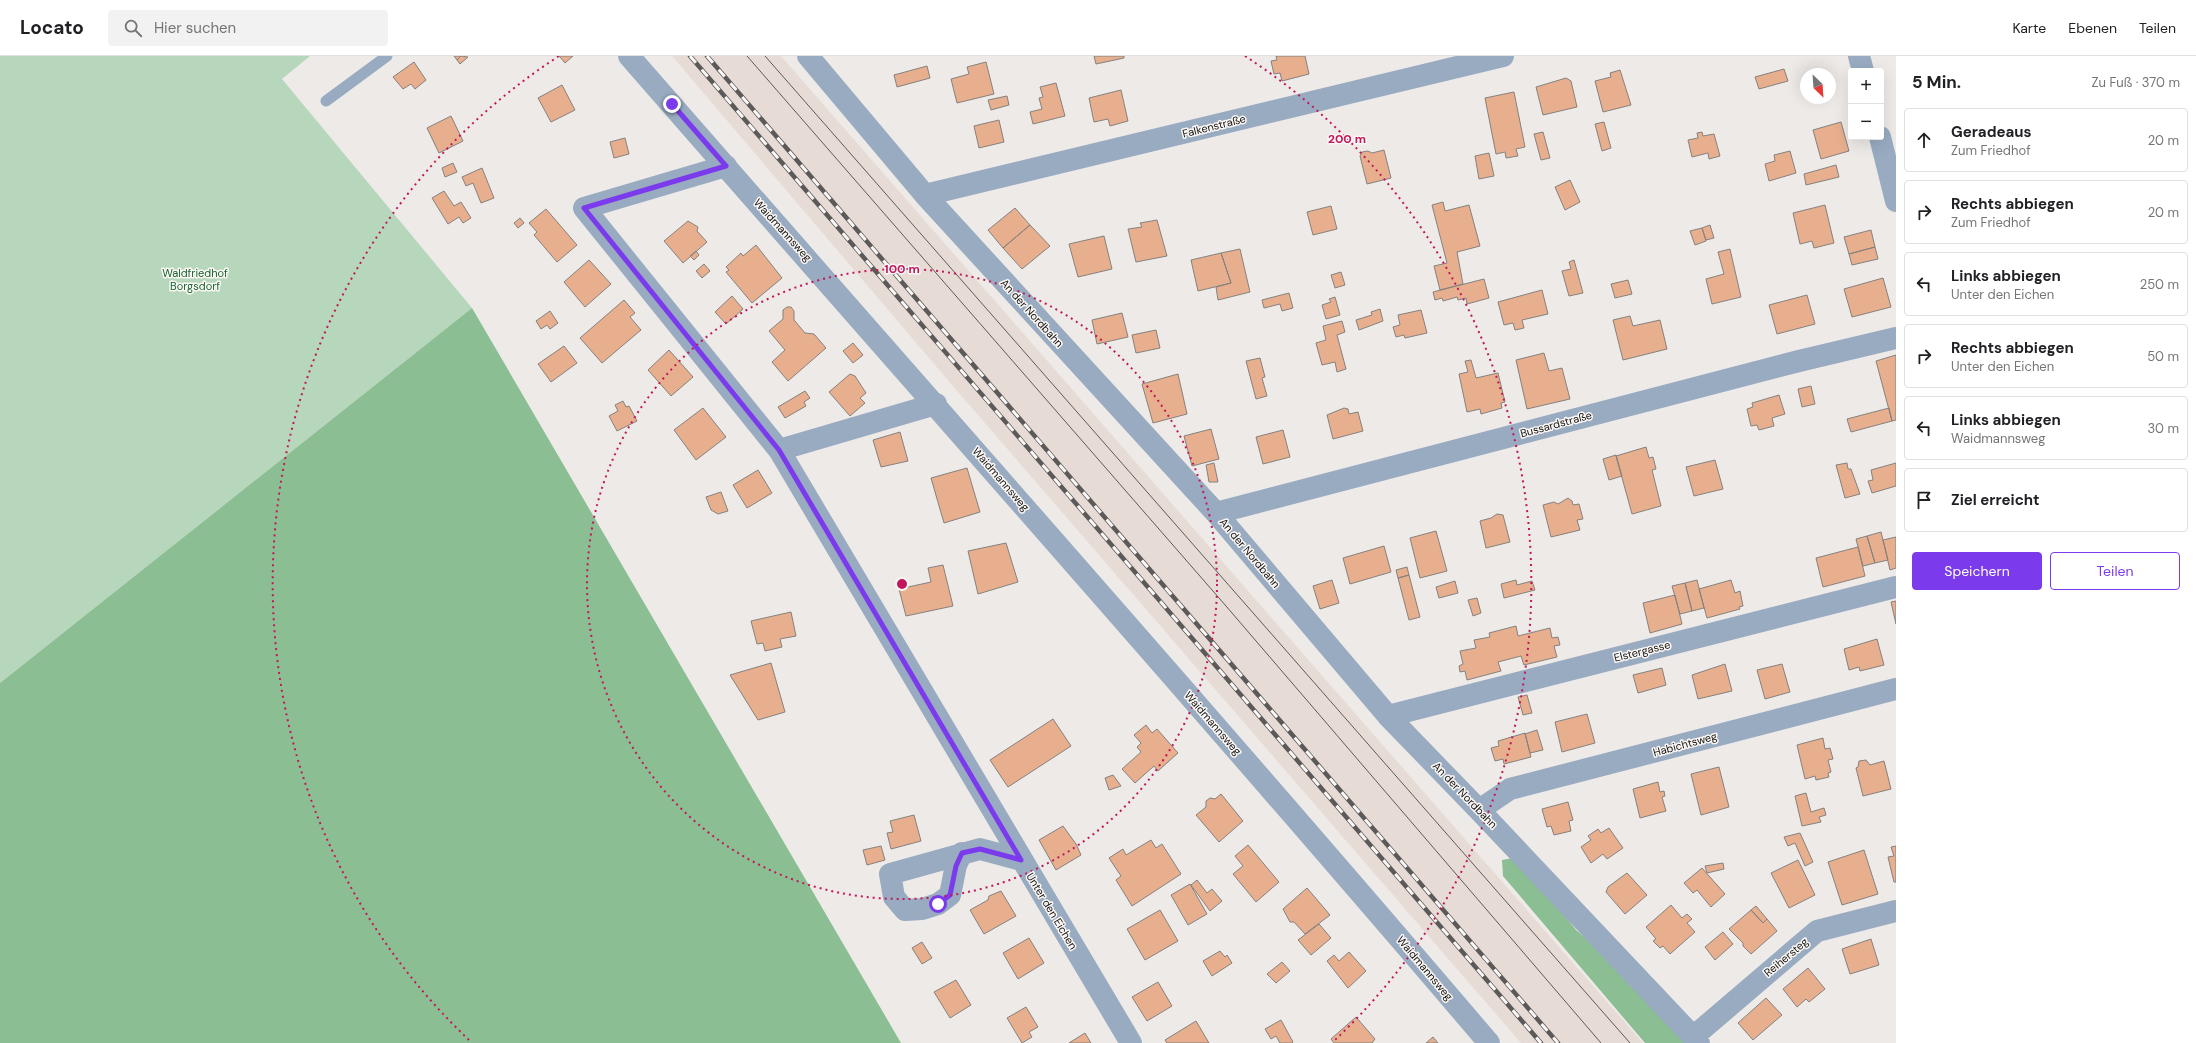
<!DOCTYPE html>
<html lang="de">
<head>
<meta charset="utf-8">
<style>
	body { margin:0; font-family:"DM Sans",sans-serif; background:#f2f2f2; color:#202124 }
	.controls { position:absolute; right:12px; top:12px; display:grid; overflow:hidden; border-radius:4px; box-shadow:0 4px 16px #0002 }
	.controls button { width:36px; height:36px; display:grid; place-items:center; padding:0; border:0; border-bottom:1px solid #e0e0e0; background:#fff; color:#202124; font:20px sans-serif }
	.compass { position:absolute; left:1800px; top:12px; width:36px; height:36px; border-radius:50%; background:#fff; box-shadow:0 4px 16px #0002; rotate:155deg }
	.stop { position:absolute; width:12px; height:12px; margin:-9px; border:3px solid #7c3aed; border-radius:50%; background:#fff }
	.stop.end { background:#7c3aed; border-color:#fff; box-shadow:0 1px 4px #0008 }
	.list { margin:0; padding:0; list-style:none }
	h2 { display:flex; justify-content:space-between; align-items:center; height:52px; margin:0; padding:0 16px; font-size:17px }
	h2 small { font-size:13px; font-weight:400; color:#757577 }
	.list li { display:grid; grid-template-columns:26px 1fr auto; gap:12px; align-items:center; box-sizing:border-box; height:64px; margin:0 8px 8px; padding:0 8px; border:1px solid #e0e0e0; border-radius:4px }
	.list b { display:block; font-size:15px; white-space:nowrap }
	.list p { margin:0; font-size:13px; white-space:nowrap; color:#757577 }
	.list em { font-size:13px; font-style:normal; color:#757577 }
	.actions { display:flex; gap:8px; padding:12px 16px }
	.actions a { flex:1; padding:9px 0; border:1px solid #7c3aed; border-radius:4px; text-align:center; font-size:14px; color:#7c3aed }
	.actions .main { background:#7c3aed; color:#fff }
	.icon { flex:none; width:22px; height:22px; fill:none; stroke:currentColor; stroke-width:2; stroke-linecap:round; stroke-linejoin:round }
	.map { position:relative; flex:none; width:1896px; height:987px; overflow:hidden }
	header { display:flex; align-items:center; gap:24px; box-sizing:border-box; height:56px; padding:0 20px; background:#fff; border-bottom:1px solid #e0e0e0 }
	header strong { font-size:19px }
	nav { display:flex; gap:22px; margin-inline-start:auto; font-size:14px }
	.search { width:280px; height:36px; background:#f2f2f2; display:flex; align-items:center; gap:10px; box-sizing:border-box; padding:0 14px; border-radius:4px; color:#757577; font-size:15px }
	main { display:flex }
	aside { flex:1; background:#fff }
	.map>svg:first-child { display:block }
	.built { fill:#e7dcd5 }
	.green { fill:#b6d7bb }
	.forest { fill:#8bbe93 }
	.building { fill:#e7af8d; stroke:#85817f }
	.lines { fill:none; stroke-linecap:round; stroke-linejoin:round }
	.service { stroke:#98abc0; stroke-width:11 }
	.minor { stroke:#98abc0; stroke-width:22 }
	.tram { stroke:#5c5a59; stroke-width:1 }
	.rail-casing { stroke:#5c5a59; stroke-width:4.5 }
	.rail { stroke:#fbf7f5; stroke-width:3; stroke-dasharray:9; stroke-linecap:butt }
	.route { stroke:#7c3aed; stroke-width:5 }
	.ring { fill:none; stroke:#c2185b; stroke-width:2; stroke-dasharray:2 4 }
	.labels { text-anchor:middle; stroke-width:3; stroke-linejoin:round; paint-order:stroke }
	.street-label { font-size:11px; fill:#151413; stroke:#fbf7f5 }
	.park-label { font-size:11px; fill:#16622e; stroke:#fbf7f5 }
	.centre { fill:#c2185b; stroke:#fbf7f5; stroke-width:2 }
	.ring-label { font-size:12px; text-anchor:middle; font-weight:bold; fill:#c2185b; stroke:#fbf7f5; stroke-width:3; stroke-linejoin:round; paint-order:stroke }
</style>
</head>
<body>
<header>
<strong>Locato</strong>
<div class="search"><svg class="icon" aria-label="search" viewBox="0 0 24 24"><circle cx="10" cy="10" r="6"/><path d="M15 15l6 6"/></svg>Hier suchen</div>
<nav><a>Karte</a><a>Ebenen</a><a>Teilen</a></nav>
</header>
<main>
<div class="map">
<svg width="1896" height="987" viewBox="0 0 1896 987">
	<rect width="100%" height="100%" fill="#eeeae8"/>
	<!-- built -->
	<path class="built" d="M672 0H781L1643 987H1521L952 329Z"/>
	<!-- green -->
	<path class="green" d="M0 0H310L282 23 472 252 0 627Z"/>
	<!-- forest -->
	<path class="forest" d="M472 252 901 987H0V627Z
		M1518 801 1576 874 1603 897 1685 987H1645L1503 820 1502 804Z"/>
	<!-- building -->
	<path class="building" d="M454 0H461L457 4Z
		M461 0 468 1 460 8 457 4Z
		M559 0H573L565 7Z
		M1094 0H1124V2L1096 8Z
		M1276 0H1305L1309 18 1282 25 1280 17 1274 18 1271 5 1277 4Z
		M414 6 426 24 415 33 411 28 403 33 393 21Z
		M986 6 994 38 957 47 951 23 969 18 967 11Z
		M927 10 930 22 897 31 894 19Z
		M1784 13 1788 25 1759 33 1755 21Z
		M1620 14 1631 49 1603 56 1595 25 1611 21 1610 17Z
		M1566 22 1571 25 1577 51 1543 59 1536 31Z
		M1056 27 1065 60 1033 68 1030 56 1042 53 1039 42 1043 41 1040 31Z
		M562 29 575 54 551 66 538 42Z
		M1121 34 1128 65 1110 70 1108 63 1094 66 1089 42Z
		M1514 36 1525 91 1516 93 1518 100 1506 102 1505 96 1496 98 1485 42Z
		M1007 40 1009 49 991 54 988 44Z
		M451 60 463 85 439 97 427 72Z
		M999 64 1004 86 979 92 974 70Z
		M1604 66 1611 92 1602 95 1595 68Z
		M1841 66 1849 95 1821 103 1813 74Z
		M1543 76 1550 102 1541 104 1534 78Z
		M1702 76 1703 80 1714 78 1720 100 1709 103 1708 97 1692 101 1688 84 1698 82 1697 77Z
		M625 82 629 98 614 102 610 86Z
		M1384 94 1391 122 1367 128 1360 100 1362 96 1368 95 1372 97Z
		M1790 95 1796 117 1769 125 1765 108 1775 105 1774 99Z
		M1489 97 1494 120 1479 123 1475 100Z
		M453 107 457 116 445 121 442 112Z
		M1836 109 1839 121 1806 129 1804 118Z
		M482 112 494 142 481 147 473 127 466 130 462 121Z
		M1570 124 1580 146 1565 154 1555 131Z
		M444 135 454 150 461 146 471 162 463 167 459 161 448 168 432 142Z
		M1443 146 1445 155 1469 149 1480 190 1457 196 1463 228 1440 234 1434 210 1447 207 1432 149Z
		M1825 149 1834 187 1814 192 1812 185 1800 188 1793 157Z
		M1331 150 1337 173 1313 179 1307 156Z
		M1015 152 1030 169 1003 192 988 174Z
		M546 153 577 189 557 206 534 179 537 176 529 167Z
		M520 162 524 167 518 172 514 167Z
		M1157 164 1167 200 1136 206 1128 173 1142 171 1140 167Z
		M688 165 698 171 697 175 707 186 683 207 664 185Z
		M1030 169 1050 190 1022 213 1003 192Z
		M1710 169 1714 182 1706 184 1702 172Z
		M1702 172 1706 185 1695 189 1690 175Z
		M1871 174 1875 191 1849 198 1844 181Z
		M1104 180 1112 213 1078 221 1069 188Z
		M756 189 782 222 752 247 726 216 729 214 726 211 741 197 743 200Z
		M1875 191 1878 203 1852 209 1849 198Z
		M1240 193 1250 236 1218 244 1216 231 1231 227 1221 197Z
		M1730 193 1741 241 1712 248 1706 223 1724 218 1718 196Z
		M696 195 699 199 694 204 690 200Z
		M1221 197 1231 227 1198 235 1191 204Z
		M589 204 611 228 585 251 564 226Z
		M1574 204 1583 237 1569 240 1562 215 1571 213 1569 206Z
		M704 208 710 215 702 222 696 215Z
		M1341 216 1345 229 1335 232 1331 219Z
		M1883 222 1891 251 1852 261 1844 233Z
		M1484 223 1489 242 1467 248 1466 242 1458 244 1457 241 1443 245 1442 242 1435 244 1433 236Z
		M1628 224 1632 238 1615 242 1611 228Z
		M1542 234 1548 258 1522 264 1524 272 1515 274 1513 267 1504 269 1498 246Z
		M1289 237 1293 252 1282 255 1280 248 1264 252 1262 244Z
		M1807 239 1815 268 1777 278 1769 249Z
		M732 240 743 253 726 268 715 256Z
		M1335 241 1340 259 1326 263 1322 249 1331 246 1329 243Z
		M624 244 635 257 630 261 641 274 602 307 580 282Z
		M787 251H791L794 255V264L805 277 814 278 826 292 788 325 772 306 785 294 769 275 783 263V254Z
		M1380 253 1383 265 1359 274 1356 264 1372 259 1371 256Z
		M1421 254 1427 277 1405 282 1404 279 1396 281 1393 271 1400 269 1398 259Z
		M550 255 558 267 550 273 547 269 541 273 536 265Z
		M1122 257 1128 281 1097 288 1092 264Z
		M1630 260 1633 270 1660 264 1667 293 1623 304 1613 264Z
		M1342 265 1345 276 1337 279 1346 313 1337 316 1335 306 1322 309 1316 287 1326 284 1323 270Z
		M1156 274 1160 292 1136 297 1132 279Z
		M853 287 863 299 853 307 843 295Z
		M564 290 577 307 551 326 538 308Z
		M669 294 693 321 671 340 648 314Z
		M1544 297 1549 315 1562 312 1570 343 1527 353 1516 304Z
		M1896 299V364L1892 365 1876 305Z
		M1260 302 1265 321 1262 322 1267 340 1256 343 1246 305Z
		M1471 304 1476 322 1498 317 1505 346 1501 347 1502 352 1481 358 1480 353 1467 356 1459 318 1468 316 1465 305Z
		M850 318 855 320 866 337 860 342 865 347 850 360 829 336Z
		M1178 318 1187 358 1153 367 1142 328Z
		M1811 330 1815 348 1802 351 1798 333Z
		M805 335 810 342 804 346 806 350 785 362 778 351Z
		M1779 339 1785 358 1772 362 1774 370 1759 374 1757 369 1751 370 1747 353 1753 351 1752 347Z
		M623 345 626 351 629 350 637 365 617 375 609 360 618 355 615 349Z
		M703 352 726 381 696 404 674 374Z
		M1344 352 1348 353 1349 358 1358 356 1363 375 1333 383 1327 359Z
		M1889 352 1892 365 1851 376 1847 363Z
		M1211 373 1219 403 1192 410 1184 380Z
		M1283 374 1290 401 1263 408 1256 381Z
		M900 376 908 405 881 411 873 384Z
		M1646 391 1649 402 1653 401 1656 413 1652 414 1661 450 1632 458 1616 400Z
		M1616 399 1622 420 1609 424 1603 403Z
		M1715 404 1723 433 1694 440 1686 411Z
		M1214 407 1218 426H1209L1206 409Z
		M1847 407 1848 413H1851L1860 438 1845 442 1836 409Z
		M1896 407V430L1872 437 1868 425 1873 424 1871 414Z
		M967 412 980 456 944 467 931 422Z
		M758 414 772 437 747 452 733 429Z
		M721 436 728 455 718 458 711 454 706 441Z
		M1568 442 1572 445 1573 449 1579 448 1583 463 1577 464 1580 474 1551 481 1543 449 1554 446 1558 448Z
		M1497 458 1503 459 1510 486 1486 492 1480 465 1491 462Z
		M1436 475 1447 515 1420 522 1410 482Z
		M1881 476 1888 504 1875 507 1867 480Z
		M1867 480 1875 507 1863 510 1856 483Z
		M1896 481V512L1890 514 1883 484Z
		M1006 487 1018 526 978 538 968 495Z
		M1384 490 1391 516 1350 528 1343 502Z
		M1858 491 1865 520 1823 531 1816 502Z
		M943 509 953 550 906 560 899 533 931 526 928 512Z
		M1407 511 1409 519 1398 522 1396 514Z
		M1409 519 1420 561 1409 564 1398 522Z
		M1332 524 1339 547 1320 553 1313 530Z
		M1516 524 1517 529 1532 525 1535 534 1504 542 1501 528Z
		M1697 524 1704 552 1692 555 1685 527Z
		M1731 524 1735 537 1740 535 1743 550 1739 551 1740 553 1707 562 1699 533Z
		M1455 525 1458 537 1439 542 1436 531Z
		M1685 527 1692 555 1680 558 1672 530Z
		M1675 539 1682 568 1650 577 1643 547Z
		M1477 542 1481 557 1473 560 1468 544Z
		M1896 545V568L1891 546Z
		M791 556 796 580 780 583 782 591 765 595 763 587 757 588 751 565Z
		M1516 570 1518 580 1550 572 1552 582 1558 581 1560 589 1554 590 1557 601 1524 609 1521 600 1498 606 1501 615 1467 624 1465 615 1460 616 1459 610 1463 608 1460 595 1476 592 1474 584 1490 581 1489 577Z
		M1877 583 1884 609 1860 615 1859 611 1849 614 1844 593Z
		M771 607 785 656 758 664 730 619Z
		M1725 608 1732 635 1698 643 1692 619Z
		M1782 608 1790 636 1765 643 1757 614Z
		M1662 612 1666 629 1638 637 1633 619Z
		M1527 639 1532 657 1523 659 1518 641Z
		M1587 658 1595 687 1562 696 1555 666Z
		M1053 663 1071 690 1008 731 990 704Z
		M1146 669 1152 677 1157 673 1178 697 1158 715 1154 710 1135 727 1122 713 1141 696 1137 691 1141 687 1134 679Z
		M1537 674 1543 694 1530 697 1525 678Z
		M1525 677 1531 701 1504 708 1503 703 1495 705 1491 692 1499 690 1498 685Z
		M1823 682 1825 693 1830 692 1833 703 1828 704 1831 716 1828 717 1829 721 1816 724 1815 720 1805 723 1797 689Z
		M1866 704 1870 709 1884 705 1891 733 1863 740 1856 712 1858 711 1859 705Z
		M1719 711 1729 751 1701 759 1691 718Z
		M1113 719 1121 730 1109 734 1105 722Z
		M1658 726 1660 736 1664 735 1665 740 1662 741 1666 755 1640 762 1633 733Z
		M1806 737 1811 756 1824 752 1826 759 1819 761 1821 766 1802 770 1795 740Z
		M1221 738 1243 765 1219 786 1196 759 1206 751V745L1210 742 1215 743Z
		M1568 746 1573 764 1569 765 1571 775 1554 779 1551 770 1547 771 1542 753Z
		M914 759 921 785 891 793 887 777 893 776 890 765Z
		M1063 770 1076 788 1081 799 1056 814 1039 784Z
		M1609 772 1623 792 1607 803 1603 798 1591 807 1581 791 1591 784 1588 780 1598 773 1601 777Z
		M1800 777 1813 806 1805 810 1795 787 1788 790 1784 781Z
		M1151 784 1156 792 1162 788 1181 818 1132 850 1116 824 1121 820 1109 802 1123 793 1126 799Z
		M1248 789 1279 826 1256 846 1233 818 1243 810 1235 800Z
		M881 790 885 804 867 809 863 794Z
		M1896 790V826H1894L1888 801 1894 800 1891 791Z
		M1864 794 1878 838 1842 849 1828 806Z
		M1798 804 1815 839 1789 852 1771 817Z
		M1723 807 1724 813 1707 817 1705 810Z
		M1702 812 1725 838 1711 851 1697 834 1693 837 1684 827Z
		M1627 817 1647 839 1625 858 1606 836 1608 831Z
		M1197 824 1207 837 1212 833 1222 845 1210 855 1191 829Z
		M1190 828 1207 858 1188 869 1171 839Z
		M1307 832 1330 859 1305 878 1294 866H1290L1283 853Z
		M1001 835 1016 860 984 878 970 854 988 844 989 840Z
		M1671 849 1682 862 1687 858 1692 863 1687 867 1695 876 1670 898 1663 890 1660 892 1653 885 1656 883 1646 871Z
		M1756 850 1767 863 1763 867 1751 854Z
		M1160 854 1178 885 1145 904 1127 873Z
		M1751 854 1763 867 1767 863 1777 875 1751 898 1743 890V887L1729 873Z
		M1319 868 1331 882 1311 899 1298 884Z
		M1723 876 1733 888 1715 904 1705 891Z
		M1029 882 1044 907 1018 923 1003 897Z
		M1871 883 1879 909 1850 918 1842 893Z
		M922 886 932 902 922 908 912 892Z
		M1220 895 1225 901 1227 899 1232 907 1212 920 1203 905Z
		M1349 896 1366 915 1348 932 1327 905 1334 899 1339 905Z
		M1282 906 1290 915 1276 927 1267 918Z
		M1808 912 1825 933 1809 946 1806 943 1797 951 1783 933Z
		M956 924 971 949 950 962 934 936Z
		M1158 926 1172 950 1147 965 1132 941Z
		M1766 942 1782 959 1753 984 1738 967Z
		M1026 951 1038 971 1029 976 1032 981 1022 987 1007 962Z
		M1356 961 1375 983 1372 987H1334L1331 983Z
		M1281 964 1293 986 1292 987H1280L1276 980 1271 983 1265 973Z
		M1196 965 1209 987H1167L1165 984Z
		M1085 977 1091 987H1069Z
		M1433 981 1438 987H1426Z"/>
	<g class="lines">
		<!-- service -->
		<path class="service" d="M326 45 387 0"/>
		<!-- minor -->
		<path class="minor" d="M629 0C916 329 1206 655 1489 987
			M808 0 925 139 1216 457 1388 660 1479 754 1699 987
			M1859 0 1863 15
			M1880 81 1896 145
			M726 110 584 152 779 394 1131 987
			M925 139 1503 0
			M779 394 936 348
			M1216 457 1799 305 1896 282
			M1388 660 1896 531
			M1479 754 1510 733 1896 633
			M962 797 956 809 950 839 938 848 922 853 905 854 894 841 890 818 980 793 1021 804
			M1693 981 1817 875 1896 855"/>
		<!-- tram -->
		<path class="tram" d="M747 0 1226 550 1601 987
			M765 0 1630 987"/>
		<defs>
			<path id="rail" d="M690 0 1541 987
				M707 0 1558 987"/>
		</defs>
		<!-- rail casing -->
		<use href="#rail" class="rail-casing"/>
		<!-- rail -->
		<use href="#rail" class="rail"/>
	</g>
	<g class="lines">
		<!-- route -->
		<path class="route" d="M672 48 726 110 584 152 779 394 1021 804 980 793 962 797 956 810 950 839 938 848"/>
	</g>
	<!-- distance rings -->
	<g class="ring">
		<circle cx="902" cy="528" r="315"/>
		<path d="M469 984A629 629 0 0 1 559 0M1245 0A629 629 0 0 1 1335 984"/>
	</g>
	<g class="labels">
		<!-- street labels -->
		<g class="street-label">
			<text transform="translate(1214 70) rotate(-14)" y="4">Falkenstraße</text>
			<text transform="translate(783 174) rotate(48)" y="4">Waidmannsweg</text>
			<text transform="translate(1032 257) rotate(48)" y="4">An der Nordbahn</text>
			<text transform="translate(1556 368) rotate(-15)" y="4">Bussardstraße</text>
			<text transform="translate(1001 423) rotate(49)" y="4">Waidmannsweg</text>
			<text transform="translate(1250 497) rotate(50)" y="4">An der Nordbahn</text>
			<text transform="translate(1642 595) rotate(-14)" y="4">Elstergasse</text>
			<text transform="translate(1213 667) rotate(49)" y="4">Waidmannsweg</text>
			<text transform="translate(1685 688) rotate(-15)" y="4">Habichtsweg</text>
			<text transform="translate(1465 739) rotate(46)" y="4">An der Nordbahn</text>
			<text transform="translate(1052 855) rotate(59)" y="4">Unter den Eichen</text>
			<text transform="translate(1786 901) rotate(-40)" y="4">Reihersteg</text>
			<text transform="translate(1425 912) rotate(50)" y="4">Waidmannsweg</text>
		</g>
		<!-- park labels -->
		<g class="park-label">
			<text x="195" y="221">Waldfriedhof<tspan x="195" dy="13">Borgsdorf</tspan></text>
		</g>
	</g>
	<circle cx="902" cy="528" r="6" class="centre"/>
	<g class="ring-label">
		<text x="1347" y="87">200 m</text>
		<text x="902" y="217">100 m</text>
	</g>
</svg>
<div class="controls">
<button>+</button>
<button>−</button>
</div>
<svg class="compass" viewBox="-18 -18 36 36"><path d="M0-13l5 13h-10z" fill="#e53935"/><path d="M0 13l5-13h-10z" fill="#757577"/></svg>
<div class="stop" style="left:938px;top:848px"></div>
<div class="stop end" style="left:672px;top:48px"></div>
</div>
<aside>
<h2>5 Min.<small>Zu Fuß · 370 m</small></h2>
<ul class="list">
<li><svg class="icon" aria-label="ahead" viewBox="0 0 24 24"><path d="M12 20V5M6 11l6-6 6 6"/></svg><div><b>Geradeaus</b><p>Zum Friedhof</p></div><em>20 m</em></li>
<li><svg class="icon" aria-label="right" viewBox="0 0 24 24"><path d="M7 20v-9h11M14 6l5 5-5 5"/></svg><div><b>Rechts abbiegen</b><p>Zum Friedhof</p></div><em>20 m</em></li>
<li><svg class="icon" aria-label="left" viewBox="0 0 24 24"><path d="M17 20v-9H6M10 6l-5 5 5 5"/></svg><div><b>Links abbiegen</b><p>Unter den Eichen</p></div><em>250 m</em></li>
<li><svg class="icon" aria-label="right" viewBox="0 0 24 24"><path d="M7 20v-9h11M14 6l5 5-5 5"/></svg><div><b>Rechts abbiegen</b><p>Unter den Eichen</p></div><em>50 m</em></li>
<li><svg class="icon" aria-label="left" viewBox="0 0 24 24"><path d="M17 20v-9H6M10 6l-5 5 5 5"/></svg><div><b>Links abbiegen</b><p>Waidmannsweg</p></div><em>30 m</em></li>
<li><svg class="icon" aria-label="arrive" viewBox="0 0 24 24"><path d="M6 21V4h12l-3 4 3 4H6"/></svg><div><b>Ziel erreicht</b></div></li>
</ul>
<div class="actions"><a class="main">Speichern</a><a>Teilen</a></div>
</aside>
</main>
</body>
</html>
